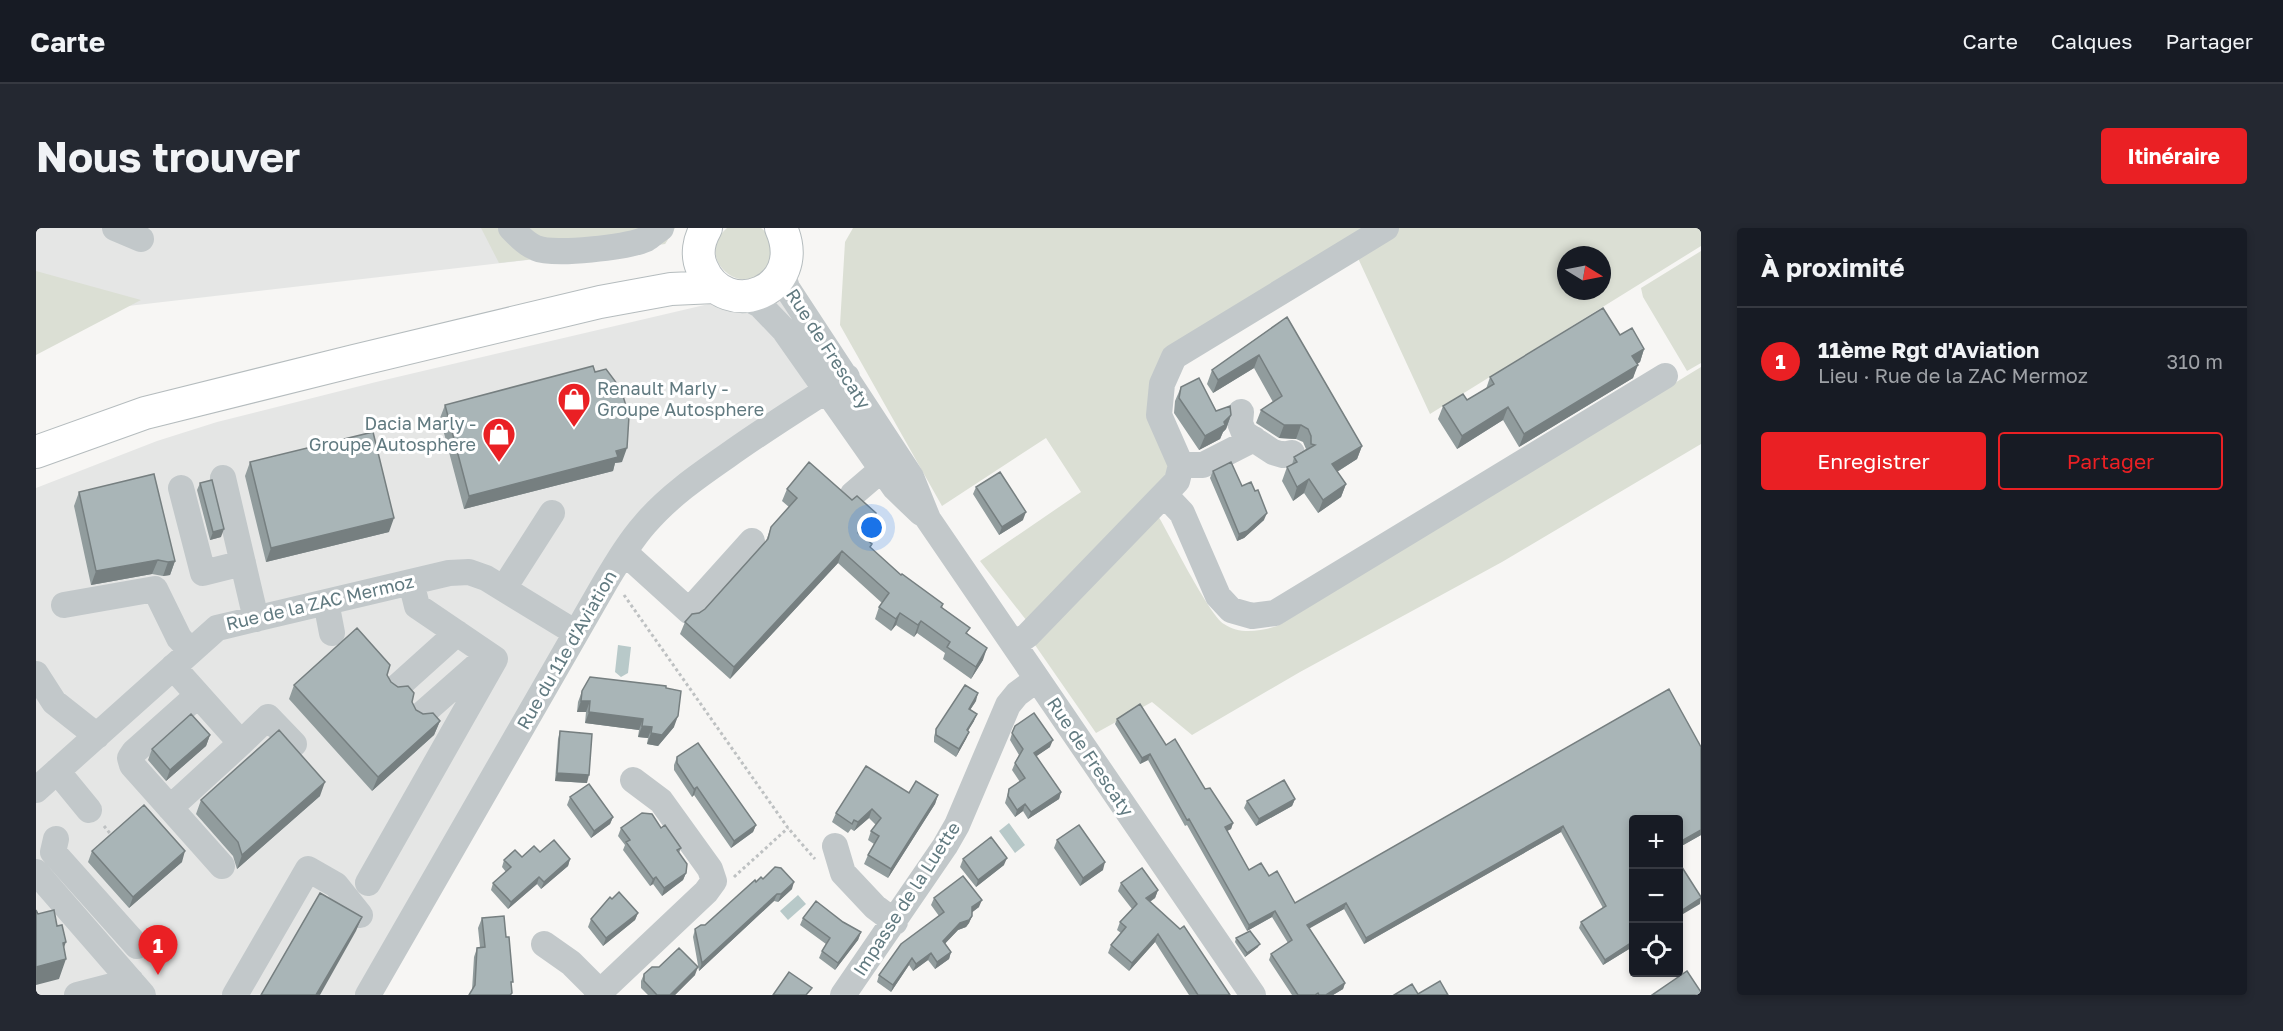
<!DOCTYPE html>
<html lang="fr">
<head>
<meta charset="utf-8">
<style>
	body { margin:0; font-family:"Golos Text",sans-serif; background:#242831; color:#f1f3f6 }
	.controls { position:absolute; right:18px; bottom:18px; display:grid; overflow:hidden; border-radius:6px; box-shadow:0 3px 9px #0003 }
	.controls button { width:54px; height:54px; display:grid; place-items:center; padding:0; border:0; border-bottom:2px solid #363941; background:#171b24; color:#f1f3f6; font:30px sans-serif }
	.compass { position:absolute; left:1521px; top:18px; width:54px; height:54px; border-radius:50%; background:#171b24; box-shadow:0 3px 9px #0003; rotate:100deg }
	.you { position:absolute; left:836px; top:300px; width:21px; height:21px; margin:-15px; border:4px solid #fff; border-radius:50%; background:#1a73e8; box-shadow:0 0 0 9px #1a73e833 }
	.badge { display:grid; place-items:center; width:39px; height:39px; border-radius:50%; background:#ea2024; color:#fff; font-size:20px; font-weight:700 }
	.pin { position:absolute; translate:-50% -50px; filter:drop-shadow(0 2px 3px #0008) }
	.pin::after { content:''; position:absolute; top:32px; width:21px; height:18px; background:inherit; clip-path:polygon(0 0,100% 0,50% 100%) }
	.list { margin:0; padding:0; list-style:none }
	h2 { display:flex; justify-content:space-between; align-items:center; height:78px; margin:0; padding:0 24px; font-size:26px }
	h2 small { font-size:20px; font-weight:400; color:#9ea1a6 }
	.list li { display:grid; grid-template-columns:39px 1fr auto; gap:18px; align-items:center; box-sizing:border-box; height:108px; padding:0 24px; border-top:2px solid #363941 }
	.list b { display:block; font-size:22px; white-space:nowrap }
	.list p { margin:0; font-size:20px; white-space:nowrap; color:#9ea1a6 }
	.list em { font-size:20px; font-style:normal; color:#9ea1a6 }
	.actions { display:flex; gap:12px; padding:18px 24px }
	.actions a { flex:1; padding:14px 0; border:2px solid #ea2024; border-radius:6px; text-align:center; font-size:21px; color:#ea2024 }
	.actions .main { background:#ea2024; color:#fff }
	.icon { flex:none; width:33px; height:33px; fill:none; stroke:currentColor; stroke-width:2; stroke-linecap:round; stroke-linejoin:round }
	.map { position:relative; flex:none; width:1665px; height:767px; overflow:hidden; border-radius:6px }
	header { display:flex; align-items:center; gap:36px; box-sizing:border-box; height:84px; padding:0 30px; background:#171b24; border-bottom:2px solid #363941 }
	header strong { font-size:28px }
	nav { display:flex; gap:33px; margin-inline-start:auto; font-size:21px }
	.intro { display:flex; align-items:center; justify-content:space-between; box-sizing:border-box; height:144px; padding:0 36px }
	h1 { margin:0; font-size:42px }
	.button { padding:15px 27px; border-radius:6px; background:#ea2024; color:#fff; font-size:21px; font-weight:700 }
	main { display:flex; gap:36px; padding:0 36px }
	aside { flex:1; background:#171b24; border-radius:6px; box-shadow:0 3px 9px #0003 }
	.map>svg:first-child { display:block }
	.built { fill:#e5e6e5 }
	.green { fill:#dbdfd4; fill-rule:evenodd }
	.water { fill:#b8c9c9 }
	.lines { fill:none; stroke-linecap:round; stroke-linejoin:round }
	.major-casing { stroke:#b5bcbe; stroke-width:34 }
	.path { stroke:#bec1c2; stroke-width:3; stroke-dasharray:3 3; stroke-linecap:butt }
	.minor { stroke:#c2c8ca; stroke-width:26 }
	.major { stroke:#fff; stroke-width:32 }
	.wall { fill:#919c9d }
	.shaded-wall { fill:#767f80 }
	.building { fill:#a9b5b7; stroke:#767f80; stroke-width:1.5 }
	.labels { text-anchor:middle; stroke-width:6; stroke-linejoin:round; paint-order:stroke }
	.street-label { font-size:18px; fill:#617a80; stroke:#fff }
	.poi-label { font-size:18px; fill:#617a80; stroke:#fff; text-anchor:start }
</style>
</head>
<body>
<header>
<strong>Carte</strong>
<nav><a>Carte</a><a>Calques</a><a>Partager</a></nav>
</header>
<div class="intro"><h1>Nous trouver</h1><a class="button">Itinéraire</a></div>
<main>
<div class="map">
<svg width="1665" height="767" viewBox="0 0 1665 767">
	<rect width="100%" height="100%" fill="#f7f6f4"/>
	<!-- built -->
	<path class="built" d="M0 0H639L629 16 66 81 0 117Z
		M740 54 811 149 635 269 332 767H0V260L121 213 181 194 340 154 707 68Z"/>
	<!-- green -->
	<path class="green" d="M445 0H639L629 16 463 35Z
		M691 0H725C733 6 738 15 736 25 721 83 652 33 691 0Z
		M817 0H1665V18L1394 186 1321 28 1143 133 1128 186 1148 232 994 397 944 333 1045 264 1010 210 906 278 804 97 809 14ZM1530 27H1566V63H1530Z
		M1665 23V135L1651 143 1607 69 1605 60Z
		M0 43 105 72 0 127Z
		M1665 139V216L1466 334 1264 444 1156 507 1116 474 1060 505 999 417 1121 286C1133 306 1173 387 1188 396 1204 407 1224 403 1241 398Z"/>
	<!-- water -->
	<path class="water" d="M582 417 595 419 592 445 585 449 579 444Z
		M973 595 989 617 979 625 963 603Z
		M762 667 770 676 752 692 744 683Z"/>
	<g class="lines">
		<defs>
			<path id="major" d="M670 0C663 12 660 27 666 40 689 95 773 63 745 0
				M0 224 109 185 318 133 564 74 635 61 679 59"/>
		</defs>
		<!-- major casing -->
		<use href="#major" class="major-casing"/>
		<!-- path -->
		<path class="path" d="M588 367 752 600 779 631
			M68 598 77 609
			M698 649 752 600"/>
		<!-- minor -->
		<path class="minor" d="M79 0 105 11
			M475 0C483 8 490 16 500 20 518 28 592 19 610 11 615 8 620 3 625 0
			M746 44 751 60 875 249 892 291 1217 767
			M707 68 724 77 748 102 859 260 885 285
			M1205 184 1204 195 1208 205 1237 224 1247 227 1256 225
			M1145 237H1167L1218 211
			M187 250 220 391
			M145 260 167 345 207 335
			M817 266 859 230
			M1129 267 1146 285 1182 368 1195 382 1216 388 1239 385 1629 148
			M588 324 653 383 716 313
			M468 360 516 285
			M290 374 296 405
			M28 377 119 361 143 410 155 423
			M978 417 992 407 1141 253 1145 237 1123 187 1126 156 1138 129 1350 0
			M137 439 205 515 232 489 258 516
			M0 446 18 474 61 508
			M361 459 421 405
			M162 467 98 524 94 530 96 537 186 638
			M386 486 453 427
			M21 543 53 582
			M0 562 181 400 413 345 433 344 450 350 540 405
			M134 580 205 515
			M20 611 17 624 101 718
			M799 618 807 645 839 679 859 694
			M0 644 107 767
			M332 655 459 431 381 378 375 354
			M508 716 535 735 563 763
			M41 767 95 753
			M199 767 272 641 300 657 324 687
			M332 767 570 353C582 333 594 313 609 296 632 269 662 248 691 228 730 200 771 175 811 149
			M561 767 670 664 678 653 674 641 625 573 597 552
			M807 767 909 618 921 597 972 477 981 466 1001 451"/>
		<!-- major -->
		<use href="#major" class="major"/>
	</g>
	<!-- wall -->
	<path class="wall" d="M1251 89 1326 218 1321 231 1301 244 1310 256 1305 269 1282 285 1268 265 1257 273 1246 253 1251 239 1256 237 1258 229 1270 221 1267 214 1260 211 1243 210 1220 195 1225 182 1237 174 1218 140 1177 165 1171 156 1176 142Z
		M1584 107 1608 121 1604 134 1601 136 1597 150 1483 219 1467 192 1421 221 1402 191 1407 178 1431 172 1450 161 1454 149Z
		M1145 159 1180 183 1195 187 1190 201 1187 204 1184 211 1163 222 1138 185 1139 173Z
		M409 177 586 234 579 235 577 243 428 281 404 190Z
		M214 234 353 304 230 334 209 248Z
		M1177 243 1206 258 1228 292 1208 310 1201 313 1174 250Z
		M164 255 185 309 174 312 161 262Z
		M940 259 987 292 963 307 937 266Z
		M751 261 836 297 826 308 834 320 865 347 907 376 906 380 932 406 947 432 935 451 907 431 909 425 881 405 878 409 860 397 855 403 839 391 843 379 846 375 802 335 694 451 644 406 649 394 669 381 730 313 735 299 753 279 746 273Z
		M43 264 139 333 134 347 127 348 116 346 55 357 38 278Z
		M351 447 355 454 376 474 380 482 387 486 404 493 398 507 336 563 253 471 258 457Z
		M630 460 638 499 622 518 611 516 612 510 602 509 603 502 549 495 550 484H541L542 474 546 463Z
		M1633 461 1665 607 1642 620V591H1598V718L1567 737 1543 700 1545 694 1567 680 1525 604 1328 716 1308 681 1273 700 1309 755 1307 761 1297 767H1256L1233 732 1235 726 1252 715 1236 689 1211 703 1151 597 1149 598 1112 532 1104 536 1079 496 1081 491 1130 517 1169 561 1197 595 1195 601 1191 603 1213 642 1233 648 1259 675Z
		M940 473 934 482 938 493 932 503 930 511 920 529 898 514V509L900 501Z
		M524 503 551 555 519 553 522 511Z
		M976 505 1014 519 1000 528 1025 564 1023 571 992 591 987 583 979 589 969 575 973 561 984 554 976 542 979 535 983 527 974 512Z
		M174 507 170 518 130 553 112 532 116 521Z
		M641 529 720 597 717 604 695 620 658 567 656 569 638 542V537Z
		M873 565 902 567 899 576 852 650 828 636 832 627 838 616 832 612 835 603 840 597 833 590 818 603 815 601 812 605 796 594 800 585Z
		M284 568 201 641 197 628 160 586 165 572Z
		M534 569 577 589 574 596 555 610 531 577Z
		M1259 571 1256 578 1220 598 1208 580 1211 573Z
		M585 600H625L645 620 643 625 650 645 647 652 626 668 617 656 614 658 587 622 589 617 582 608Z
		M1021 612 1067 642 1044 658 1018 620Z
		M56 623 146 634 93 680 52 634Z
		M504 624 534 631 532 638 505 661 501 656 472 681 455 662 457 655 470 644 466 639 468 632 486 629Z
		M927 631 968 637 940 659 924 639Z
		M727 651 756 661 742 674 738 673 663 743 657 709 659 701 669 697 720 654Z
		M1085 655 1122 662 1119 670 1114 674 1194 767H1153L1119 714 1093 743 1072 725 1075 717 1085 705 1081 702 1084 694 1096 681 1082 663Z
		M898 670 943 679 936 684V688L933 695 930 699 922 702 909 715 915 724 913 731 899 741 892 732 877 743 873 737 855 764 841 754 843 747 903 688 895 677Z
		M602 685 599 692 567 718 552 699 555 691Z
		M446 690 475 759 476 765 475 767H433L436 762 438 729 441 720 444 719 442 700Z
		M767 690 807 694 825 704 822 712 799 742 783 730 786 723 790 716 764 697Z
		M1200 710 1222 719 1209 729 1199 714Z
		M608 746 659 747 639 767H612L605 760V753Z"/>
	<!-- shaded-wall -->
	<path class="shaded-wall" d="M1608 121 1604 134 1592 142 1596 128Z
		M1223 127 1218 140 1177 165 1182 152Z
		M1602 137 1597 150 1483 219 1488 206Z
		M1472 179 1467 192 1421 221 1426 208Z
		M1195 187 1190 201 1187 204 1184 211 1163 222 1169 208 1188 194Z
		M1248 197H1265L1260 211 1243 210Z
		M1326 218 1321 231 1291 250 1296 236Z
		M591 220 586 234 579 235 577 243 428 281 433 268Z
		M1273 251 1268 265 1257 273 1261 259Z
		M1310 256 1305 269 1282 285 1287 272Z
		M990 284 987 292 963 307 966 299Z
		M840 285 836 297 818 317 822 305Z
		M1231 285 1228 292 1208 310 1201 313 1203 306Z
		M358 290 353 304 230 334 235 320Z
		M188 301 185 309 174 312 177 304Z
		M806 323 802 335 694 451 698 439Z
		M122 332 116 346 55 357 60 343Z
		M139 333 134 347 127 348 132 334Z
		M864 385 860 397 855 403 860 391Z
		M885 393 881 405 878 409 882 397Z
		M951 420 947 432 935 451 940 439Z
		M942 465 940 473 930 488 933 481Z
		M545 473H554L550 484H541Z
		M553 484 607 491 603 502 549 495Z
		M941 486 938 493 928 509 931 502Z
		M642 488 638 499 622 518 611 516 615 505Z
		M404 493 398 507 336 563 342 549Z
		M606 498 616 499 612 510 602 509Z
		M933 504 930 511 920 529 923 521Z
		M174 507 170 518 130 553 134 542Z
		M1017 512 1014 519 995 532 998 525Z
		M1114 526 1112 532 1104 536 1106 530Z
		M521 545 553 547 551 555 519 553Z
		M289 554 284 568 201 641 206 627Z
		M661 559 658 567 656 569 658 561Z
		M1025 564 1023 571 992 591 995 584Z
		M902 567 899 576 852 650 855 641Z
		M1259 571 1256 578 1220 598 1223 591Z
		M989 576 987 583 979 589 981 582Z
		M836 581 833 590 818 603 822 594Z
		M577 589 574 596 555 610 558 603Z
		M1197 595 1195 601 1187 605 1189 599Z
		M720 597 717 604 695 620 698 613Z
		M1527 598 1525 604 1328 716 1330 710Z
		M1665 602V607L1642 620V615Z
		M149 623 146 634 93 680 97 669Z
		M971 630 968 637 940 659 942 652Z
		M534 631 532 638 505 661 508 654Z
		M1069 634 1067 642 1044 658 1047 650Z
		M650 645 647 652 626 668 628 660Z
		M503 649 501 656 472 681 475 674Z
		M620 649 617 656 614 658 617 651Z
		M758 654 756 661 742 674 745 666Z
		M1122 662 1119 670 1107 678 1110 670Z
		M741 666 738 673 663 743 666 735Z
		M1665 670 1664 676 1642 689V685Z
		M946 672 943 679 934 686 936 679Z
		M1310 675 1308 681 1269 703 1271 697Z
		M1239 683 1236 689 1211 703 1213 697Z
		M602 685 599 692 567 718 570 710Z
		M936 688 933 695 930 699 922 702 905 720 907 713 924 695Z
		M326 689 320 703 284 767H280Z
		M825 704 822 712 799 742 802 735Z
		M1122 706 1119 714 1093 743 1096 735Z
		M1598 713V718L1567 737 1569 732Z
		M30 714 23 733 30 731 23 751 0 757V739L27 715Z
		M1224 716 1222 719 1209 729 1211 725Z
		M915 724 913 731 899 741 901 734Z
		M895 725 892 732 877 743 880 736Z
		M876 730 873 737 855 764 857 757Z
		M662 739 659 747 639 767H634Z
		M1309 755 1307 761 1297 767H1290Z"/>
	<!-- building -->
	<path class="building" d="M1567 80 1584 107 1596 100 1608 121 1596 128 1602 137 1488 206 1472 179 1426 208 1407 178 1427 166 1431 172 1458 156 1454 149Z
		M1251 89 1326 218 1296 236 1310 256 1287 272 1273 251 1261 259 1251 239 1261 234 1258 229 1279 217 1275 216V208L1272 201 1265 197H1248L1225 182 1246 168 1223 127 1182 152 1176 142Z
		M557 138 559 144 570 141 585 161 593 188 591 220 580 223 582 229 433 268 409 177Z
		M1163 150 1180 183 1194 178 1195 187 1188 194 1189 197 1169 208 1143 170 1145 159Z
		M337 204 358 290 235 320 214 234Z
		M773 234 816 272 821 268 840 285 822 305 836 316 834 319 865 347 866 346 907 376 905 379 934 400 930 405 951 420 940 439 911 419 914 414 885 393 882 397 864 385 860 391 843 379 853 365 806 323 698 439 649 394 656 386 663 385 669 381 732 311 735 299 761 270 751 261Z
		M1195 234 1206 258 1215 254 1219 263 1222 262 1231 285 1211 303 1203 306 1177 243Z
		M964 244 990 284 966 299 940 259Z
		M118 246 139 333 132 334 122 332 60 343 43 264Z
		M176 252 188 301 177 304 164 255Z
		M321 400 354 437 351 447 355 454 362 459 372 458 378 465 376 474 380 482 387 486 397 485 404 493 342 549 258 457Z
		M554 449 630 458V460L645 463 642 488 626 507 615 505 616 499 606 498 607 491 553 484 554 473H545L546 463Z
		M929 457 942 465 933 481 941 486 931 502 933 504 923 521 900 507V501Z
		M1633 461 1665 519V602L1642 615V591H1598V713L1569 732 1545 694 1570 678 1527 598 1330 710 1310 675 1271 697 1309 755 1290 767H1283L1282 765 1279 767H1262L1235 726 1256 712 1239 683 1213 697 1153 591 1151 592 1114 526 1106 530 1081 491 1104 476 1130 517 1139 511 1169 561 1174 560 1197 595 1189 599 1213 642 1225 635 1233 648 1241 643 1259 675Z
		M998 485 1017 512 998 525 1025 564 995 584 989 576 981 582 972 568 973 561 989 550 979 535 987 521 976 505 979 498Z
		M155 486 174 507 134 542 116 521Z
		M243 502 289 554 206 627 202 614 165 572Z
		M524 503 556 506 553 547 521 545Z
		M662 515 720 597 698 613 661 559 658 561 641 535V529Z
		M830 538 873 565 880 553 902 567 855 641 832 627 843 608 835 603 845 590 836 581 822 594 818 592 816 596 800 585Z
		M1248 552 1259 571 1223 591 1211 573Z
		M553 556 577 589 558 603 534 569Z
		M108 577 149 623 97 669 56 623Z
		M606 585 616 586 625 600 629 597 645 620 641 622 651 636 650 645 628 660 620 649 617 651 590 614 594 612 585 600Z
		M1043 597 1069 634 1047 650 1021 612Z
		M955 609 971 630 942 652 927 631Z
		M518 612 534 631 508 654 503 649 475 674 457 655 475 639 468 632 479 622 486 629 498 618 504 624Z
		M1642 633 1665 669V670L1642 685Z
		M739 639 745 640 758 654 745 666H741L666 735 659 701 665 697H669L719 652 720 654 725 649 727 651Z
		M1106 640 1122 662 1110 670 1144 701 1148 698 1194 767H1162L1122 706 1096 735 1075 717 1090 699 1084 694 1101 676 1085 655Z
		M927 648 946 672 936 679V688L933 692 924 695 907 713 915 724 901 734 895 725 880 736 876 730 857 757 843 747 865 716 908 684 898 670Z
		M583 664 602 685 570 710 555 691 574 669 576 671Z
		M284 665 326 689 280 767H225Z
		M780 673 807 694 825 704 802 735 786 723 794 710 767 690Z
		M0 682 2 686 18 682 21 698 26 697 30 714 27 715 30 731 0 739Z
		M468 688 470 709H473L477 754H475L476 765 474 767H433L439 757 441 720 449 719 446 690Z
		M1214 703 1224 716 1211 725 1200 710Z
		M643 720 662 739 634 767H621L608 753V746L616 739H623Z
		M1651 743 1665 764V767H1616Z
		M753 744 776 760 770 767H737Z
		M1404 753 1412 767H1358L1376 756 1382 766Z"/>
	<!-- icons -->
	<defs>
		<symbol id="shop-pin" viewBox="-11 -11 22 30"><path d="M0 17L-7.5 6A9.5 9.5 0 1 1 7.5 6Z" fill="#ea2024" stroke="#fff"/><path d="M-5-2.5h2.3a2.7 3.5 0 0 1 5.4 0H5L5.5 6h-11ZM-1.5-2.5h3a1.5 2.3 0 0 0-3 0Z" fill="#fff"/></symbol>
	</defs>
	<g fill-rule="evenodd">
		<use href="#shop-pin" x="519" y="152" width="38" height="52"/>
		<use href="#shop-pin" x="444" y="187" width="38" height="52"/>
	</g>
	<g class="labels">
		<!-- street labels -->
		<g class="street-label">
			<text transform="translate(792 121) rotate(57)" y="6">Rue de Frescaty</text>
			<text transform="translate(284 375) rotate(-13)" y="6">Rue de la ZAC Mermoz</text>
			<text transform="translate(531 422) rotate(-60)" y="6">Rue du 11e d'Aviation</text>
			<text transform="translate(1054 529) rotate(56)" y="6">Rue de Frescaty</text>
			<text transform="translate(871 671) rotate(-57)" y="6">Impasse de la Luette</text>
		</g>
		<!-- poi labels -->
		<g class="poi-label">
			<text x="561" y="167">Renault Marly -<tspan x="561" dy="21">Groupe Autosphere</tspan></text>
			<text x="440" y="202" text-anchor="end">Dacia Marly -<tspan x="440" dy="21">Groupe Autosphere</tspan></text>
		</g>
	</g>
</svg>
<div class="controls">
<button>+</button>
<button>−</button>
<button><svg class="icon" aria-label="locate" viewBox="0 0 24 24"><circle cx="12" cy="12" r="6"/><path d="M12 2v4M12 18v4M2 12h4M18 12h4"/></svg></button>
</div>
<svg class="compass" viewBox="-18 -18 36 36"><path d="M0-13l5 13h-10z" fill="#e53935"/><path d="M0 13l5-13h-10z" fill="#9ea1a6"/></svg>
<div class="you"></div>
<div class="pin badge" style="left:122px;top:747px">1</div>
</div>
<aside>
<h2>À proximité<small></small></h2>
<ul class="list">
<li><span class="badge">1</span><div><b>11ème Rgt d'Aviation</b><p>Lieu · Rue de la ZAC Mermoz</p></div><em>310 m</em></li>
</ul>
<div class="actions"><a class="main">Enregistrer</a><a>Partager</a></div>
</aside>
</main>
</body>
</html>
